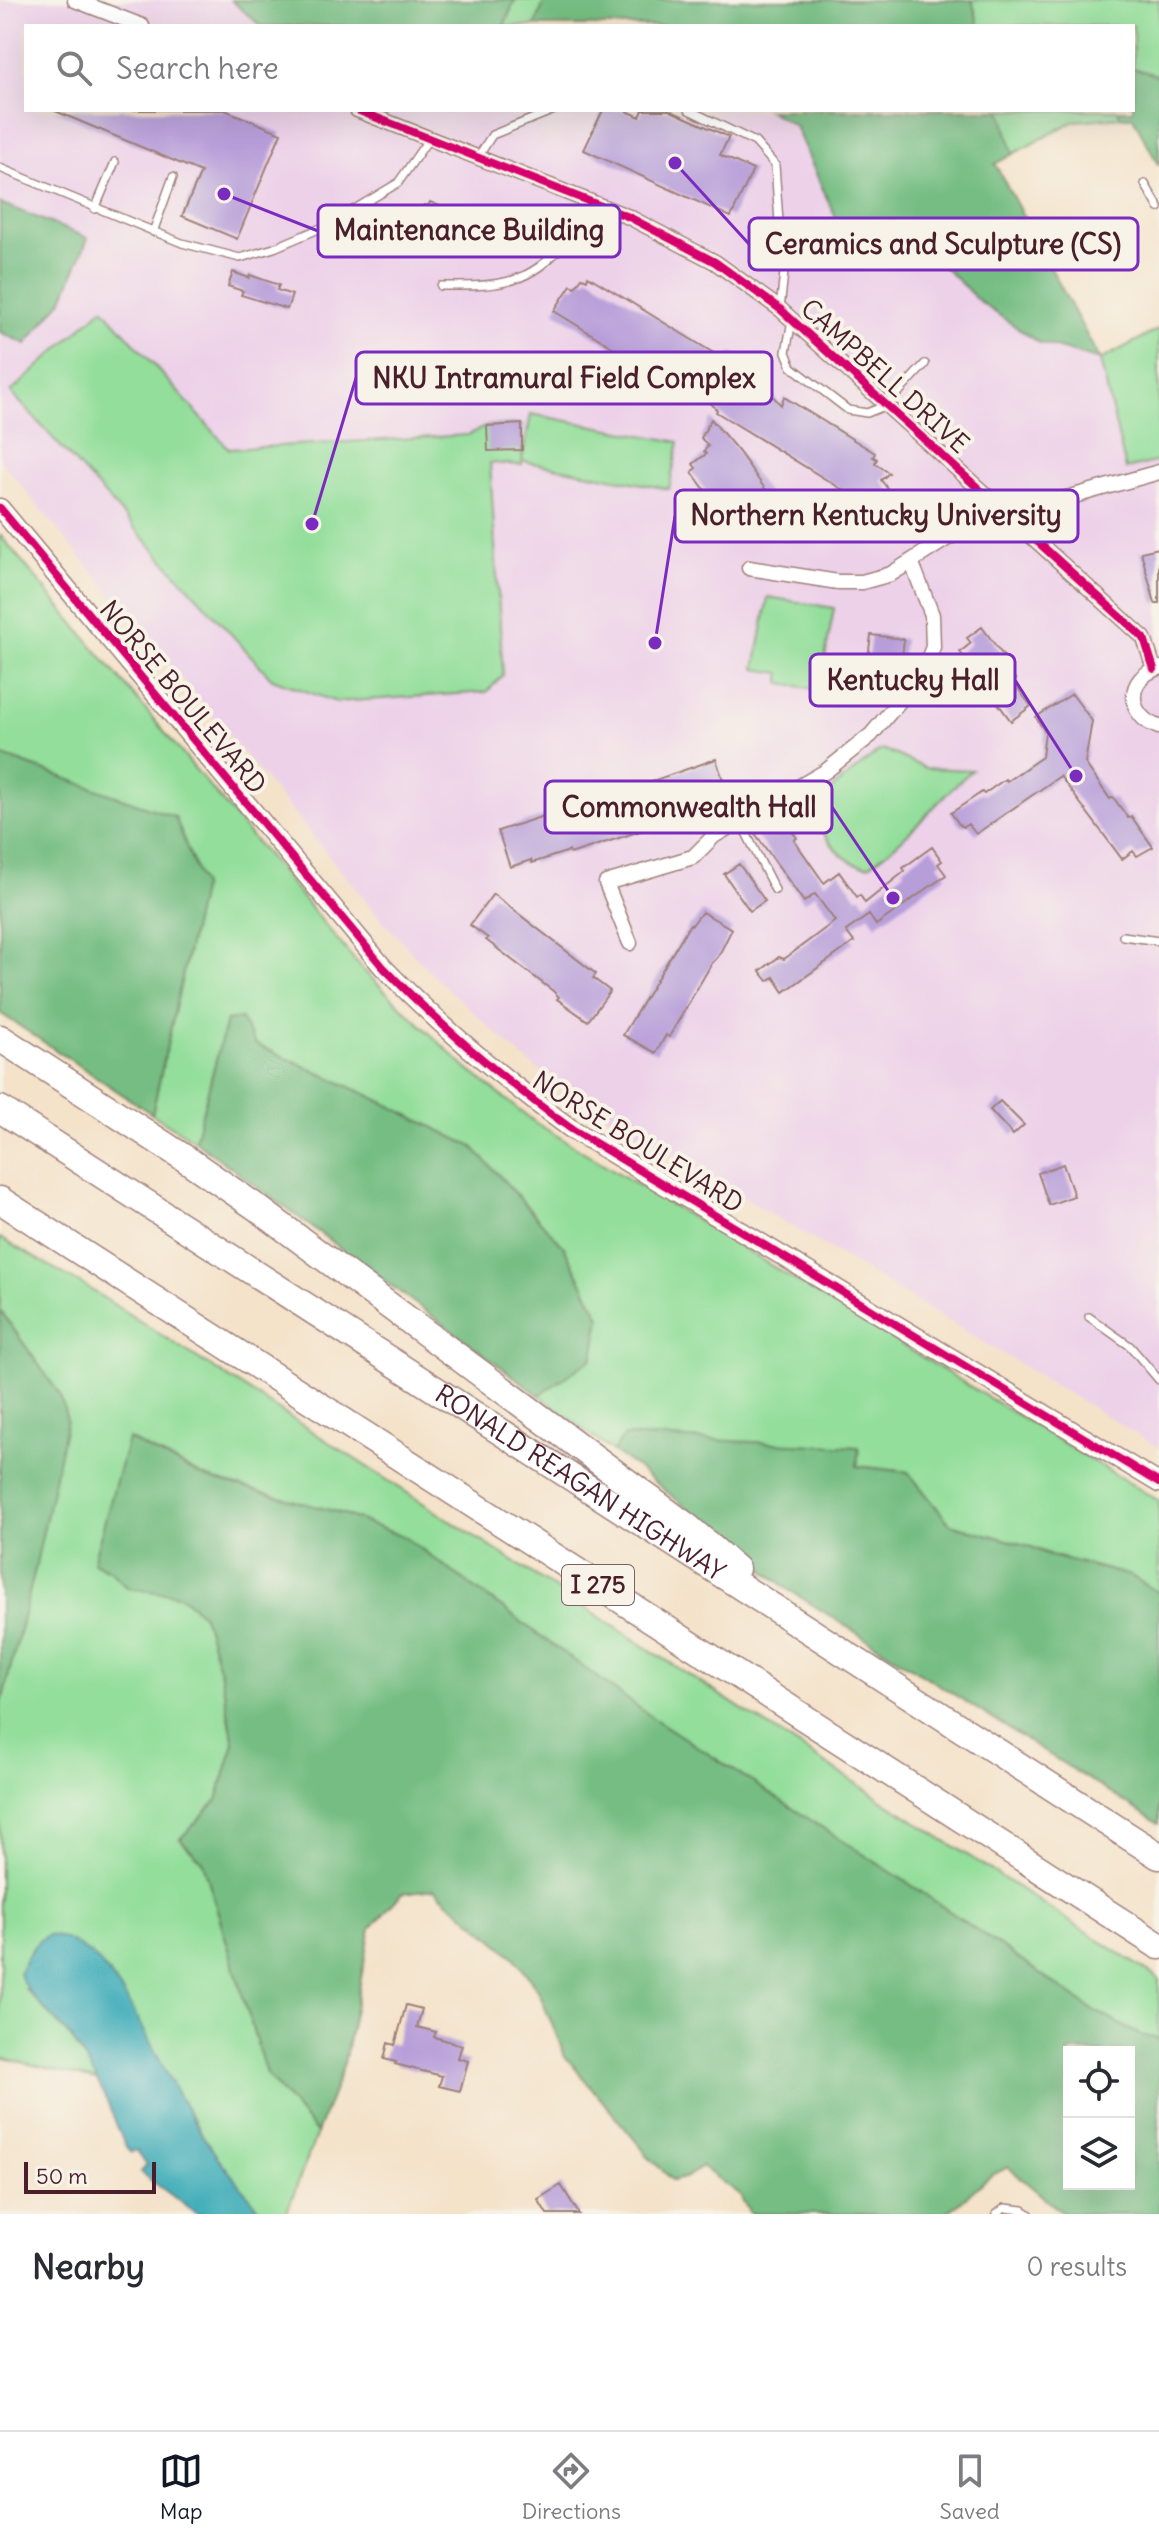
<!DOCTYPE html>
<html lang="en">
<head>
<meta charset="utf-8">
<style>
	body { margin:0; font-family:Delius,sans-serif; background:#f7f7f7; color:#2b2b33 }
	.controls { position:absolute; right:24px; bottom:24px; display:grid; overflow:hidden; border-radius:0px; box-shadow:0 8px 32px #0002 }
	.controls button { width:72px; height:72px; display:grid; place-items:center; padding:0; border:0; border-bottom:2px solid #e1e1e2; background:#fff; color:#2b2b33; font:40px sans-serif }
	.scale { position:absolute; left:24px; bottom:20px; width:132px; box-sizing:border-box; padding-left:8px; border:4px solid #4a1f2b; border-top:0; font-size:22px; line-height:28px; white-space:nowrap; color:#4a1f2b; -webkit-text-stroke:6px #f7f3e8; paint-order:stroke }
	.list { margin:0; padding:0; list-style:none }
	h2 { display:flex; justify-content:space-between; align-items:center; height:104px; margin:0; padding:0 32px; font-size:34px }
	h2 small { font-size:26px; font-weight:400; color:#7c7c81 }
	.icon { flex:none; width:44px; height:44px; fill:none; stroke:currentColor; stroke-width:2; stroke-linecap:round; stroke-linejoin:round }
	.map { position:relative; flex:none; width:1159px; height:2214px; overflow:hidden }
	.search { position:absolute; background:#fff; box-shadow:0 8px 32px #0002; left:24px; right:24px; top:24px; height:88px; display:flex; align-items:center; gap:20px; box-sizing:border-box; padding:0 28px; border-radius:0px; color:#7c7c81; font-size:30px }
	.sheet { height:216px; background:#fff }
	nav { display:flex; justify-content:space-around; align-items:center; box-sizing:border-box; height:112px; border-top:2px solid #e1e1e2; background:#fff; font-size:22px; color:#7c7c81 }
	nav a { display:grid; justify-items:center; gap:4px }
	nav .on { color:#111827 }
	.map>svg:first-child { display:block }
	.built { fill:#edd1e9 }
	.green { fill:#92de9a; stroke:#6e7e62; stroke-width:2 }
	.forest { fill:#75bd82; stroke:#606e56; stroke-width:2; fill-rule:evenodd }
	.water { fill:#3babb8; stroke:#426572; stroke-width:2 }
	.building { fill:#b79ed9 }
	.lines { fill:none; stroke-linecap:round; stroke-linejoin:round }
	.service-casing { stroke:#9f807a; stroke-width:10 }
	.minor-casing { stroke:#9f807a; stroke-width:17 }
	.tertiary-casing { stroke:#9f807a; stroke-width:21 }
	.motorway-casing { stroke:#9f807a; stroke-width:29 }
	.service { stroke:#fff; stroke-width:7 }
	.minor { stroke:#fff; stroke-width:14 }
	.tertiary { stroke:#fff; stroke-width:18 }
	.motorway { stroke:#fff; stroke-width:26 }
	.cycleway-casing { stroke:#f7f3e8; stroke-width:13 }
	.cycleway { stroke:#d6006c; stroke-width:8 }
	.labels { text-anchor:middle; stroke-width:8; stroke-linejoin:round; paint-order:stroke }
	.shield { fill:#f7f3e8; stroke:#7e5f64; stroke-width:2 }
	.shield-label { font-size:24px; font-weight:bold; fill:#4a1f2b }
	.street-label { font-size:26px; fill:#4a1f2b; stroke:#f7f3e8 }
	.leader { fill:none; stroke:#7b2cbf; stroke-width:3 }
	.callout-dot { fill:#7b2cbf; stroke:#f7f3e8; stroke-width:3 }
	.callout { fill:#f7f3e8; stroke:#7b2cbf; stroke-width:3 }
	.callout-label { font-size:28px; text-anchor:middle; font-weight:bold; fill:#4a1f2b }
</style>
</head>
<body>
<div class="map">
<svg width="1159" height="2214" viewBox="0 0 1159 2214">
	<rect width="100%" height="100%" fill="#f7f3e8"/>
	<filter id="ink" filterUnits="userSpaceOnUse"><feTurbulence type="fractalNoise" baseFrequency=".0125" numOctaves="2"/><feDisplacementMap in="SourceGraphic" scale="16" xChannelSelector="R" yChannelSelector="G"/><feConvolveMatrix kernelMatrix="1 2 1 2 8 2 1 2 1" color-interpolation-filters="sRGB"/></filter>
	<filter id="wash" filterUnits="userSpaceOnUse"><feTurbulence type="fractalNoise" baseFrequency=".006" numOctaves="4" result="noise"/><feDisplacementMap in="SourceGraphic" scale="32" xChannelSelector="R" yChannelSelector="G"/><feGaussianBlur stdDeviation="1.8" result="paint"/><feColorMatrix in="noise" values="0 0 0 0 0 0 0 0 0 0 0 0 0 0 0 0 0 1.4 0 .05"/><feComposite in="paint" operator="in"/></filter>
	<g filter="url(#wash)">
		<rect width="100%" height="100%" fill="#f4e2c9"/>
		<!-- built -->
		<path class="built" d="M0 0H231L261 26H26V110H768L795 126 842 232 866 235 904 228 980 302 1038 342 1100 360 1126 469 1159 461V1448L577 1097 531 1064 492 1030 433 975 382 920 0 460Z"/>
		<!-- green -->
		<path class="green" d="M515 0H545L535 26H504Z
			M972 0H1159V76L1133 68V26H979Z
			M1001 110H1118L1121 117 1074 121 1013 154Z
			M103 308 229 449 468 435 487 426 522 424V460L531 414 679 442 669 489 522 461V465L490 463 503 675 487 692 336 702 272 679 11 392Z
			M1159 329V461L1126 469 1100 360Z
			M0 535 361 968 465 1067 536 1123 1159 1501V1593L1131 1576 1051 1555 1029 1546 950 1524 908 1472 857 1466 859 1448 624 1436 613 1452 539 1395 593 1357 600 1317 564 1247 473 1147 372 1097 255 1044 226 1021 195 1141 152 1114 202 886 175 817 0 755Z
			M768 597 834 608 821 680 815 679 814 689 780 683 781 673 755 669Z
			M885 750 925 768 972 770C936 801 908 840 868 866 840 866 819 828 809 806L813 797 832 789 879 751Z
			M0 1238 85 1286 327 1441 1159 1979V2039L1140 2036 1093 2010 914 1887 653 1718 406 1538 341 1513 207 1478 129 1439 93 1562 111 1571 128 1588 180 1595 203 1615 221 1675 234 1743 217 1800 180 1839 203 1862 266 2074 317 2133 286 2214H264L227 2172 199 2130 166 2074 24 1988 71 2038 99 2081 0 2057V1710L35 1569 60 1395 0 1310Z"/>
		<!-- forest -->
		<path class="forest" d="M231 0H515L504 26H261Z
			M545 0H972L979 26H535Z
			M1133 68 1159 76V166L1133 117H1121L1118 110H1133Z
			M768 110H1001L1013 154 995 164 1100 360 1038 342 980 302 904 228 865 235 842 232 795 126Z
			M0 203 88 238 63 299 26 344 0 332Z
			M0 755 175 817 202 886 152 1114 0 1013Z
			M241 1019 255 1044 372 1097 473 1147 564 1247 600 1317 593 1358 539 1395 195 1141 226 1021Z
			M0 1310 60 1395 67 1420 35 1569 0 1710Z
			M624 1436 859 1447 857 1466 908 1472 950 1524 1029 1546 1051 1556 1131 1576 1159 1593V1824L786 1588 636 1467 613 1452Z
			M128 1439 207 1478 341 1513 406 1538 653 1718 914 1887 1093 2010 1140 2035 1159 2039V2214H1064L1008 2167 990 2176 946 2214H750L740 2195 701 2166 687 2177 673 2181 650 2158 565 2056 538 1990 514 1957 434 1889 402 1893 371 1928 344 2063 317 2133 266 2074 203 1862 180 1839 217 1800 234 1743 221 1675 203 1615 180 1595 128 1588 111 1571 93 1562ZM1069 2052H1129V2184H1069Z"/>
		<!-- water -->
		<path class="water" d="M48 1935C104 1941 134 2013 158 2057 171 2082 185 2108 200 2132 219 2161 241 2187 264 2214H197L140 2172 146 2165 137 2150 131 2152 125 2146C110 2107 97 2075 73 2040 56 2017 28 2000 19 1973 27 1957 32 1943 48 1935Z"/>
		<g id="blocks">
			<!-- building -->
			<path class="building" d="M53 110H225L281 133 237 239 182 216 201 172Z
				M603 110H625L640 117 643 110H669L729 137 720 155 753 170 731 217 584 150Z
				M430 202 501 232 493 251 418 219 424 205 428 206Z
				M233 272 249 278 250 275 279 285 277 290 292 295 287 309 241 295 243 291 228 286Z
				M588 276 725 360 733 353 781 405 784 397 875 453 873 457 877 459 875 463 889 473 881 480 906 513 865 541 838 500 848 493 716 412 717 410 690 381 684 391 554 311 571 285 575 287 582 278 587 280Z
				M711 419 739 452 770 496 756 506 758 510 733 529 692 472 696 468 693 464 706 454 704 451 708 446 701 438Z
				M522 424V450L488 451 487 426Z
				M1159 548V603H1155L1141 552Z
				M982 627 1004 657 1001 659 1016 680 1013 682 1031 706 1011 721 960 652 971 643 967 638Z
				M871 635 904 639 900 676 866 672Z
				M1072 694 1092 721 1085 763 1110 799 1113 797 1128 818 1131 816 1153 847 1137 856 1133 851 1122 859 1060 776 976 834 968 824 963 827 959 824 951 813 982 792 984 794 1005 779 1007 781 1042 757 1045 732 1036 717Z
				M716 759 728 795 707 802 708 805 672 817 673 820 619 838 570 854 569 851 532 863 531 860 510 867 498 831 562 810 563 813 572 810 580 811 613 800 638 792 653 784 652 781Z
				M777 811 797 838 794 840 824 883 839 872 857 897 860 895 865 903 905 871 903 868 932 847 942 861 938 864 946 875 876 925 869 915 846 931 854 942 784 992 774 977 768 981 760 971 779 957 784 959 835 921 815 894 804 902 754 832 765 824 762 820Z
				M739 864 765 901 750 911 724 874Z
				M493 894 596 974 593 978 610 991 588 1021 557 999 559 997 553 991 486 940 488 938 470 925Z
				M702 912 732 929 718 957 712 963 669 1037 666 1035 656 1053 623 1035 690 924 692 925Z
				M1000 1101 1024 1125 1013 1135 990 1110Z
				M1063 1164 1074 1196 1049 1205 1038 1173Z
				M406 2005 422 2009 417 2027 436 2032 434 2037 462 2045 458 2058 468 2061 460 2091 439 2086 442 2076 395 2064 396 2062 384 2059 388 2043 395 2045Z
				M561 2185 579 2214H547L538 2199Z"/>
		</g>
	</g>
	<g filter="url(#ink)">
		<use href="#blocks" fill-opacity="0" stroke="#9f807a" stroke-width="2"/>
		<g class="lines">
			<defs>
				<path id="service" d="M689 110 755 142 775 165 779 222 786 254 780 309
					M478 157 492 135 554 110
					M0 168 182 243 240 258 274 248 328 225 398 183 430 137
					M1145 184 1159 208
					M95 209 115 162
					M153 232 173 177
					M441 286C488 286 523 288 557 251 569 237 577 217 586 202
					M792 321 786 352 792 367 848 410 867 413 887 405 925 364
					M740 821 775 890
					M1123 936 1159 941
					M1089 1317 1130 1346 1159 1380
					M997 2214 1005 2208 1023 2210 1029 2214"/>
				<path id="minor" d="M75 0 142 26
					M357 110 629 217 715 262 780 309 1144 638 1154 669
					M749 568 838 582H862L891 574 987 513 1021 511 1159 472
					M1159 668C1125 677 1126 717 1159 727
					M630 943 606 883 693 857 714 836 826 771 871 735 922 674 933 647 932 615 911 561"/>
				<path id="tertiary" d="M0 508 383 967C441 1027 503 1079 570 1128L1159 1483"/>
				<g id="motorway">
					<path d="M0 1038 189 1161 256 1207 689 1528 736 1569"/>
					<path id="s1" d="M0 1109 1159 1856"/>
					<path d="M0 1200 1159 1946"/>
				</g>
			</defs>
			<!-- service casing -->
			<use href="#service" class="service-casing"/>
			<!-- minor casing -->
			<use href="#minor" class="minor-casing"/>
			<!-- tertiary casing -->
			<use href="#tertiary" class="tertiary-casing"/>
			<!-- motorway casing -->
			<use href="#motorway" class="motorway-casing"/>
			<!-- service -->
			<use href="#service" class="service"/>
			<!-- minor -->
			<use href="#minor" class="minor"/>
			<!-- tertiary -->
			<use href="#tertiary" class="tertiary"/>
			<!-- motorway -->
			<use href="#motorway" class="motorway"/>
			<defs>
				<path id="cycleway" d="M357 110 629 217 715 262 780 309 1144 638 1154 669
					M0 508 383 967C441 1027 503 1079 570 1128L1159 1483"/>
			</defs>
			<!-- cycleway casing -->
			<use href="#cycleway" class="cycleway-casing"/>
			<!-- cycleway -->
			<use href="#cycleway" class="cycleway"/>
		</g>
	</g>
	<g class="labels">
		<!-- shield labels -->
		<rect class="shield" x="562" y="1565" width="72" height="40" rx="6"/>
		<g class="shield-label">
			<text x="598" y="1593">I 275</text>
		</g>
		<!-- street labels -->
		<g class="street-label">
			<text transform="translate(885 376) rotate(42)" y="9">CAMPBELL DRIVE</text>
			<text transform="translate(183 697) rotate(50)" y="9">NORSE BOULEVARD</text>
			<text transform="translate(638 1142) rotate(32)" y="9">NORSE BOULEVARD</text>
			<text dy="9" stroke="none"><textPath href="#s1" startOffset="690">RONALD REAGAN HIGHWAY</textPath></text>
		</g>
	</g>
	<!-- callouts -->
	<path class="leader" d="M224 194L318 231M675 163L749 244M312 524L356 378M655 643L675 516M1076 776L1015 680M893 898L832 807"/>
	<g class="callout-dot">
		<circle cx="224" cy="194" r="8"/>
		<circle cx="675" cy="163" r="8"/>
		<circle cx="312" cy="524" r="8"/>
		<circle cx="655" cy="643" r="8"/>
		<circle cx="1076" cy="776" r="8"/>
		<circle cx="893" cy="898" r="8"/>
	</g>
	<g class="callout">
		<rect x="318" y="205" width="302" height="52" rx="8"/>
		<rect x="749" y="218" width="389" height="52" rx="8"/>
		<rect x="356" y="352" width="416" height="52" rx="8"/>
		<rect x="675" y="490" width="403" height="52" rx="8"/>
		<rect x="810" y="654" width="205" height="52" rx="8"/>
		<rect x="545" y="781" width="287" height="52" rx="8"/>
	</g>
	<g class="callout-label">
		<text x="469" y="240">Maintenance Building</text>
		<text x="943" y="254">Ceramics and Sculpture (CS)</text>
		<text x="564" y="388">NKU Intramural Field Complex</text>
		<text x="876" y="525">Northern Kentucky University</text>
		<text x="913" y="690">Kentucky Hall</text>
		<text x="689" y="817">Commonwealth Hall</text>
	</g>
</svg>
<div class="controls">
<button><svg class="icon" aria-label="locate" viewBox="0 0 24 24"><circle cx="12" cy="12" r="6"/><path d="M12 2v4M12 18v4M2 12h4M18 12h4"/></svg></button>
<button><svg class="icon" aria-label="layers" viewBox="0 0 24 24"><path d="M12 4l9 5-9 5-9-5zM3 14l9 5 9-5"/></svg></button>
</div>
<div class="scale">50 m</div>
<div class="search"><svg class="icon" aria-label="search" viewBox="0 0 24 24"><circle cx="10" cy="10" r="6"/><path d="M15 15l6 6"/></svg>Search here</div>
</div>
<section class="sheet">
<h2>Nearby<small>0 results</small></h2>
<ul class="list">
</ul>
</section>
<nav>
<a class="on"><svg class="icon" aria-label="map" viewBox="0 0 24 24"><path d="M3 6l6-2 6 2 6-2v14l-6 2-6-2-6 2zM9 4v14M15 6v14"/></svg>Map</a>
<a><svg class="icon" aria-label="directions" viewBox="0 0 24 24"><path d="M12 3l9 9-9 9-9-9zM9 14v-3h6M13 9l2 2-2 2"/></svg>Directions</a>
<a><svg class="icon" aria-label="saved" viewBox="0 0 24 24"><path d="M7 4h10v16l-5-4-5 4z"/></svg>Saved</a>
</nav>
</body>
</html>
